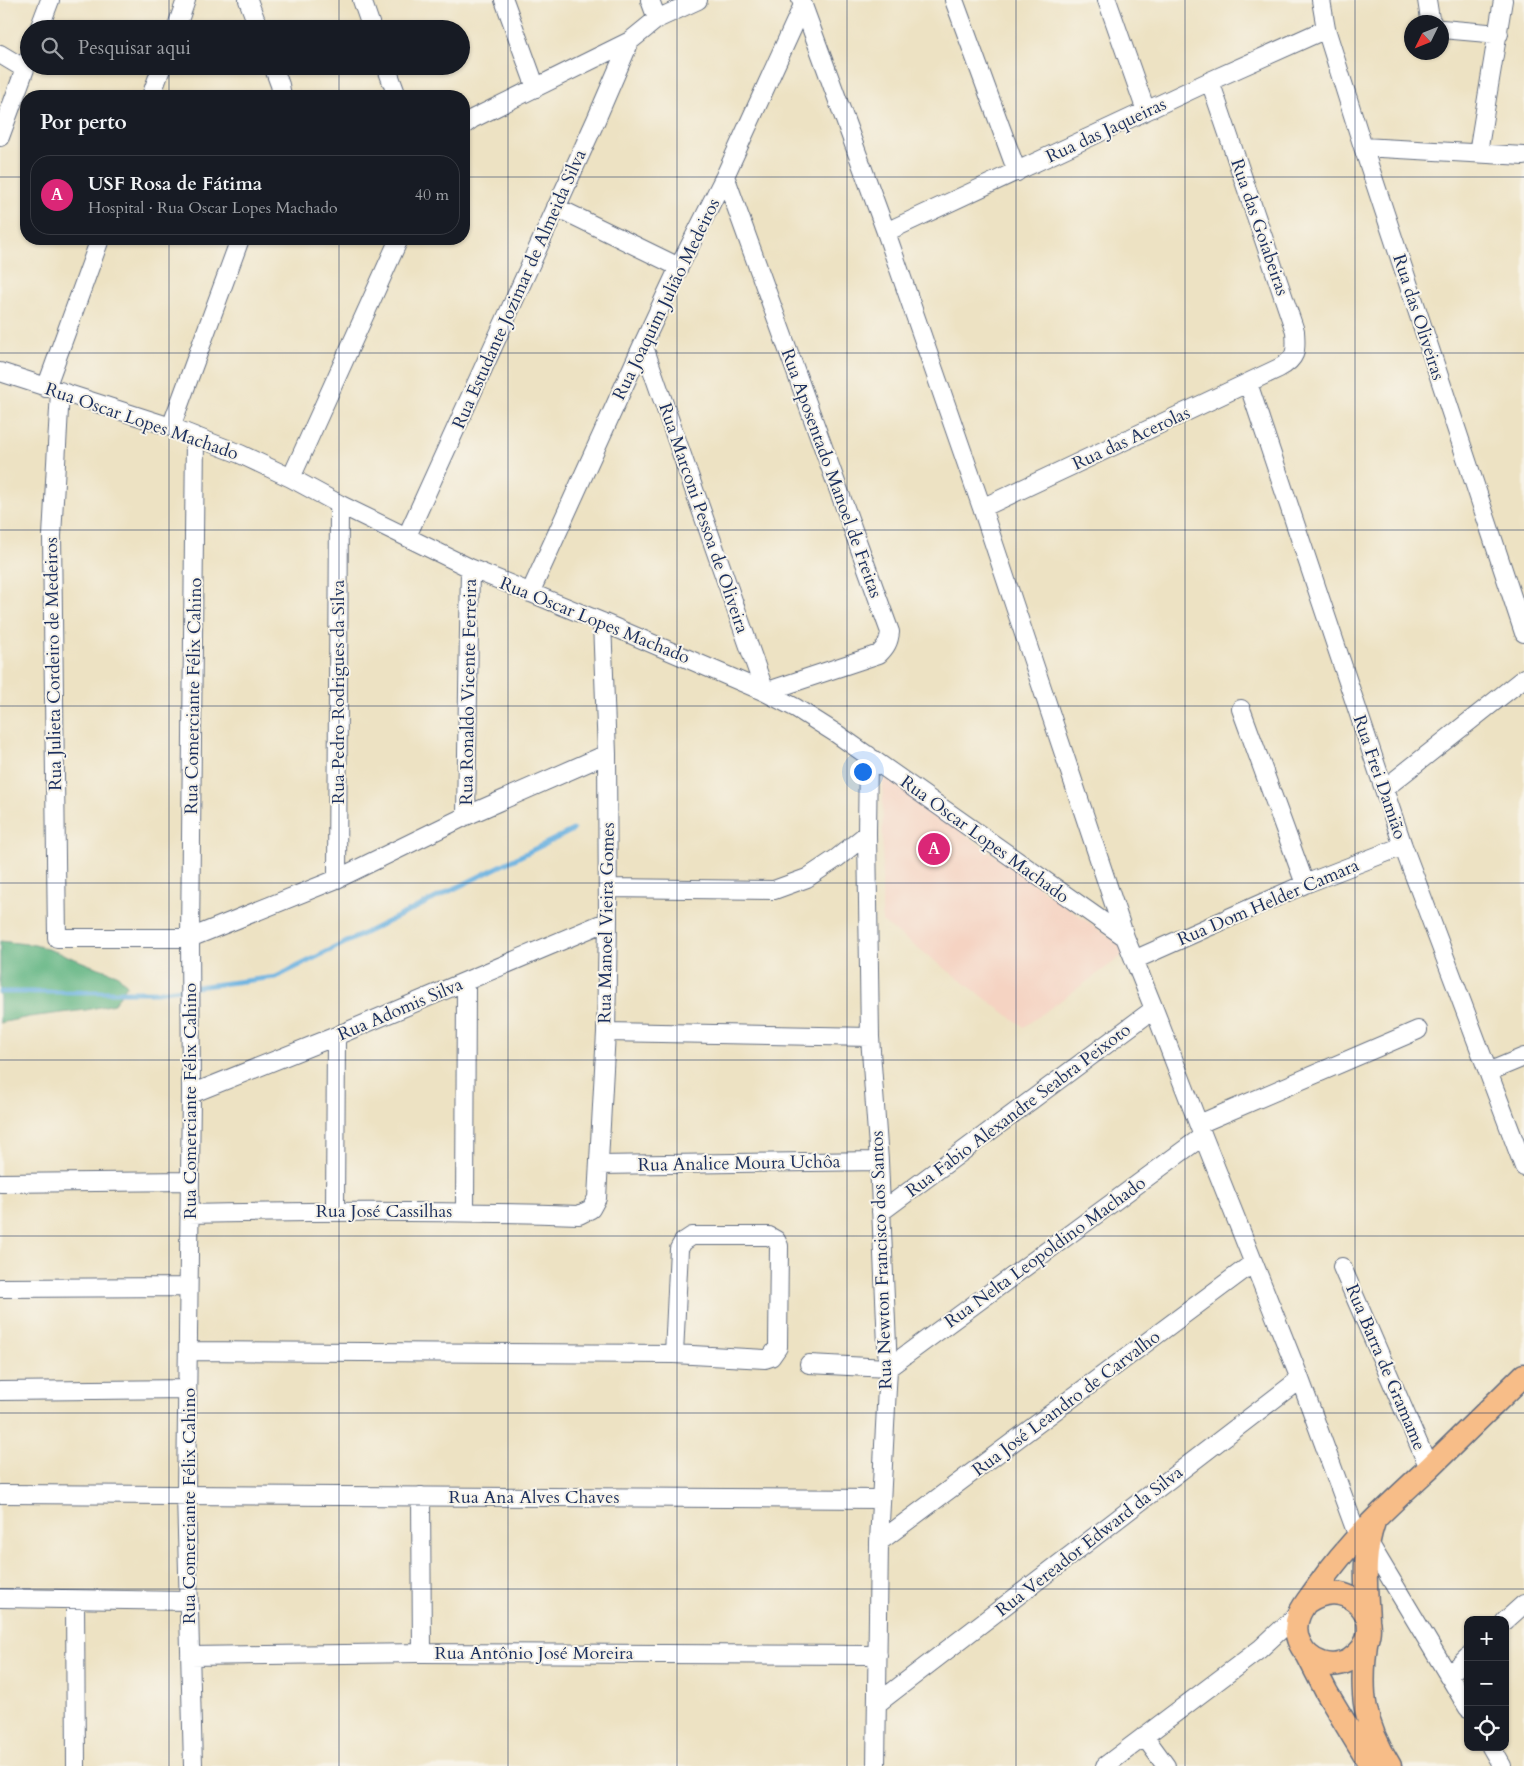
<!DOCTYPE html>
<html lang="pt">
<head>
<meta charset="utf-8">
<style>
	body { margin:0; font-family:Cardo,serif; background:#20242c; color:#f1f3f6 }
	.controls { position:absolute; right:15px; bottom:15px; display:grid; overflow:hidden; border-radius:10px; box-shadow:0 1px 4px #0004 }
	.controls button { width:45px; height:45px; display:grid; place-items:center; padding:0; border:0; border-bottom:1px solid #363941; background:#171b24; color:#f1f3f6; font:25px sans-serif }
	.compass { position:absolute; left:1404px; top:15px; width:45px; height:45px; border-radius:50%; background:#171b24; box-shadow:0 1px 4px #0004; rotate:227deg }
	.you { position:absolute; left:862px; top:771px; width:18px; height:18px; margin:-12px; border:4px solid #fff; border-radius:50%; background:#1a73e8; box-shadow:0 0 0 8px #1a73e833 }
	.badge { display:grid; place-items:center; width:32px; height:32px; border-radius:50%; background:#db2777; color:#fff; font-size:16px; font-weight:700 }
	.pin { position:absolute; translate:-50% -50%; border:2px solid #fff; box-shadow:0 1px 5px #0006 }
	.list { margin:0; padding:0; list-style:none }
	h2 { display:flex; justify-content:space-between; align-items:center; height:65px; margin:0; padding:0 20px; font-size:21px }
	h2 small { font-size:16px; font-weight:400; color:#9ea1a6 }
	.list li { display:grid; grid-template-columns:32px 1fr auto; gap:15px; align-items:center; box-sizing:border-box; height:80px; margin:0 10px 10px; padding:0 10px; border:1px solid #363941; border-radius:20px }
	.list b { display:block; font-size:19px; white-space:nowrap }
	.list p { margin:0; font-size:16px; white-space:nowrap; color:#9ea1a6 }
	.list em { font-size:16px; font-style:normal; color:#9ea1a6 }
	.icon { flex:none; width:28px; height:28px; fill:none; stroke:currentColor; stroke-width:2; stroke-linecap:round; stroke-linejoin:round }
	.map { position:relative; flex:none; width:1524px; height:1766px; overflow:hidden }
	.search { position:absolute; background:#171b24; box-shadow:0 1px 4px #0004; left:20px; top:20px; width:450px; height:55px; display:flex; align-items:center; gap:12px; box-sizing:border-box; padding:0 18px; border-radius:28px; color:#9ea1a6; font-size:19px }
	.panel { position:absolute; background:#171b24; box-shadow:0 1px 4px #0004; left:20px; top:90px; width:450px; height:155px; border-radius:20px }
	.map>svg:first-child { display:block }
	.built { fill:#f5d3c2 }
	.forest { fill:#64b684; stroke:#407271 }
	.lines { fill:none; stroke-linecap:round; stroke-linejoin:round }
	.stream { stroke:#68b0e0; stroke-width:5 }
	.minor-casing { stroke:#646e81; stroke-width:20 }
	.major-casing { stroke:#646e81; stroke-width:25 }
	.minor { stroke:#fff; stroke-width:18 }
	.major { stroke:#f7bd88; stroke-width:22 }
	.grid { fill:none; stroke:#1b2f5e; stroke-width:1; stroke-opacity:0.55 }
	.labels { text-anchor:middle; stroke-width:4; stroke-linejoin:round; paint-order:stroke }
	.street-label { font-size:18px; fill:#1b2f5e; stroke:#f7f3e8 }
</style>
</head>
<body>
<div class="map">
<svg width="1524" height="1766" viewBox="0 0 1524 1766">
	<rect width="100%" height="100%" fill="#f7f3e8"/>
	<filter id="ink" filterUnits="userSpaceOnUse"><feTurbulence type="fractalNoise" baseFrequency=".02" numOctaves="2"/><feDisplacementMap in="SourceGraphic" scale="10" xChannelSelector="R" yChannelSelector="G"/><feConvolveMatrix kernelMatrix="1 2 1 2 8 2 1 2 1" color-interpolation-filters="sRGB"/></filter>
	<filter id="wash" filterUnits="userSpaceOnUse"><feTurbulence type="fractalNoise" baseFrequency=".0096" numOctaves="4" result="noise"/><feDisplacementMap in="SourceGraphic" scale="20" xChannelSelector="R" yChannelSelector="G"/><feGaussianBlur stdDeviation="1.12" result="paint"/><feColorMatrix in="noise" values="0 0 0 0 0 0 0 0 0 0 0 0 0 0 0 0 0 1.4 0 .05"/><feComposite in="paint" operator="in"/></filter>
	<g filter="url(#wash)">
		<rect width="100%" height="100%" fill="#ede2c3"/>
		<!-- built -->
		<path class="built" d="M883 776 1129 951 1024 1027 882 922Z"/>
		<!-- forest -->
		<path class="forest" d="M0 941 35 945 63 954 90 965 117 974 127 985 114 1004 86 1010 29 1017 0 1023Z"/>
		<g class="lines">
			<!-- stream -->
			<path class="stream" d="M0 992H156L276 977 573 830"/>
		</g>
	</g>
	<g filter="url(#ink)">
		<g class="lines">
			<defs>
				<path id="minor" d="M248 0 259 29
					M362 0 372 29
					M504 0 536 88
					M650 0 657 19
					M801 0 886 232 982 508 1125 937
					M954 0 1017 172
					M1107 0 1146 111
					M1321 0 1326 29 1363 147 1524 633
					M1427 0 1430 19 1432 22
					M39 29 50 0
					M176 29 186 0
					M1442 29 1499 34
					M0 54 25 69
					M273 66 280 85 282 96
					M386 66 397 96
					M151 96 162 66
					M464 125 472 119 630 41 657 19 698 0
					M0 137 29 58
					M1363 147 1524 156
					M1478 153 1503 0
					M556 207 679 267
					M886 232 1210 81 1326 29
					M643 344 765 692 879 654C886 647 889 642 890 632L725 176
					M0 372 171 427 240 454 291 478 339 504 470 568 602 622 765 692 796 708 837 734 1125 937 1154 1009 1203 1136 1300 1379 1358 1537
					M1248 383 1403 846 1524 1167
					M46 388 100 239
					M60 391 52 536 57 938H190L337 879 466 816 607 754
					M171 427 240 239
					M291 478 399 239
					M982 508 1279 368C1298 358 1296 350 1295 331L1210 81
					M407 536 596 120 630 41
					M530 593 643 344 679 267 725 176 803 5
					M1241 709 1305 884
					M868 755 867 834 870 1037 879 1161 888 1368 879 1542 876 1766
					M1384 789 1524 678
					M466 816 470 568
					M337 879 339 504
					M608 888 774 890 807 878 837 858 867 834
					M1134 960 1305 884 1403 846
					M606 1032 870 1037
					M1488 1072 1524 1057
					M191 1094 336 1036 608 921
					M1199 1124 1418 1030
					M599 1165 879 1161
					M0 1183 190 1181
					M335 1211 336 1036
					M465 1211 466 982
					M881 1212 1154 1009
					M189 1214C319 1211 449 1211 579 1215L591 1209 597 1198 606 1032 608 921 607 754 602 622
					M692 1236H769L776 1240 779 1246 778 1347 771 1357 765 1359 674 1354 679 1249 683 1242Z
					M1342 1267 1429 1468
					M0 1288 188 1287
					M188 1351 674 1354
					M809 1364 888 1368 1203 1136
					M0 1391 187 1389
					M0 1494 881 1499
					M421 1496 422 1653
					M1368 1541 1468 1708
					M879 1542 1253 1263
					M0 1598 189 1601
					M75 1600 76 1766
					M1505 1621 1524 1604
					M190 1656 422 1653 878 1655
					M1448 1676 1468 1657
					M878 1703 1300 1379
					M1144 1736 1166 1766
					M1491 1747 1502 1766
					M193 1766 186 1494 191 1094 190 938 195 436
					M1105 1766 1260 1649 1300 1612"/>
				<path id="major" d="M1307 1602C1354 1571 1393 1631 1351 1659 1343 1665 1331 1666 1322 1663 1302 1657 1291 1634 1299 1615 1303 1605 1312 1595 1318 1586 1349 1541 1389 1505 1429 1468 1461 1437 1492 1406 1524 1375
					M1368 1619C1366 1583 1362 1557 1374 1522
					M1366 1644C1360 1693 1363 1723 1390 1766
					M1308 1656 1327 1693 1371 1766"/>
			</defs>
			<!-- minor casing -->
			<use href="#minor" class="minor-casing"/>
			<!-- major casing -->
			<use href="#major" class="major-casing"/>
			<!-- minor -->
			<use href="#minor" class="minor"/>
			<!-- major -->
			<use href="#major" class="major"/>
		</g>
	</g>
	<!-- grid -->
	<path class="grid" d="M169 0V29M339 0V29M508 0V1766M677 0V1766M847 0V1766M1016 0V1766M1185 0V1766M1355 0V1766M169 66V96M339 66V96M0 177H26M464 177H1524M169 239V1766M339 239V1766M0 353H1524M0 530H1524M0 706H1524M0 883H1524M0 1060H1524M0 1236H1524M0 1413H1524M0 1589H1524"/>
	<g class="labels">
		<!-- street labels -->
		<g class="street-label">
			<text transform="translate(1106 130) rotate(-25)" y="6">Rua das Jaqueiras</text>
			<text transform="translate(1260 227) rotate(71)" y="6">Rua das Goiabeiras</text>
			<text transform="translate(519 289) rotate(-66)" y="6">Rua Estudante Jozimar de Almeida Silva</text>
			<text transform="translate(666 299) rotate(-64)" y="6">Rua Joaquim Julião Medeiros</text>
			<text transform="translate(1419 317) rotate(72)" y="6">Rua das Oliveiras</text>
			<text transform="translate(142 421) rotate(19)" y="6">Rua Oscar Lopes Machado</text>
			<text transform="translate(1131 438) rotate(-25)" y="6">Rua das Acerolas</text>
			<text transform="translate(832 473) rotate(70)" y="6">Rua Aposentado Manoel de Freitas</text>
			<text transform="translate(704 518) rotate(71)" y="6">Rua Marconi Pessoa de Oliveira</text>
			<text transform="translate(595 620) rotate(22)" y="6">Rua Oscar Lopes Machado</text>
			<text transform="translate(53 664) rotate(-91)" y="6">Rua Julieta Cordeiro de Medeiros</text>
			<text transform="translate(338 692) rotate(-90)" y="6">Rua Pedro Rodrigues da Silva</text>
			<text transform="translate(468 692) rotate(-89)" y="6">Rua Ronaldo Vicente Ferreira</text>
			<text transform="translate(193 696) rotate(-89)" y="6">Rua Comerciante Félix Cahino</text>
			<text transform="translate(1380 777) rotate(71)" y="6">Rua Frei Damião</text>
			<text transform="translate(985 839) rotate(36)" y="6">Rua Oscar Lopes Machado</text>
			<text transform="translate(1268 902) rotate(-23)" y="6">Rua Dom Helder Camara</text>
			<text transform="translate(606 923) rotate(-89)" y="6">Rua Manoel Vieira Gomes</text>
			<text transform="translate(400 1009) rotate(-23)" y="6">Rua Adomis Silva</text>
			<text transform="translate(190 1101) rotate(-90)" y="6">Rua Comerciante Félix Cahino</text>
			<text transform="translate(1018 1110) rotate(-37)" y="6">Rua Fabio Alexandre Seabra Peixoto</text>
			<text transform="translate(739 1163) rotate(-1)" y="6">Rua Analice Moura Uchôa</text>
			<text x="384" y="1217">Rua José Cassilhas</text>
			<text transform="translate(1045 1252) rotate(-36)" y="6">Rua Nelta Leopoldino Machado</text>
			<text transform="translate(881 1260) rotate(-92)" y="6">Rua Newton Francisco dos Santos</text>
			<text transform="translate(1386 1367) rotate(67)" y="6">Rua Barra de Gramame</text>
			<text transform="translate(1066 1403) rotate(-37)" y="6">Rua José Leandro de Carvalho</text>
			<text x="534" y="1503">Rua Ana Alves Chaves</text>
			<text transform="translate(189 1506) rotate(-90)" y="6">Rua Comerciante Félix Cahino</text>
			<text transform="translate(1089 1541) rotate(-38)" y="6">Rua Vereador Edward da Silva</text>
			<text x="534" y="1659">Rua Antônio José Moreira</text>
		</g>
	</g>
</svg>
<div class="controls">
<button>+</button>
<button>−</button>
<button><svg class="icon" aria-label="locate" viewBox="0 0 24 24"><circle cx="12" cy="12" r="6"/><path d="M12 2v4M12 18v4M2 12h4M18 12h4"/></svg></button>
</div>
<svg class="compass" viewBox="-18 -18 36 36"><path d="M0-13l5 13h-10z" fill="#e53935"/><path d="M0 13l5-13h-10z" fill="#9ea1a6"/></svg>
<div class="you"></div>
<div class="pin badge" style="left:934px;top:849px">A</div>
<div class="search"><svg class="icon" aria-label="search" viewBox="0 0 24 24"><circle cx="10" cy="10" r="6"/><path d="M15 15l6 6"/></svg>Pesquisar aqui</div>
<section class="panel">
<h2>Por perto<small></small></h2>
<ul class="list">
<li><span class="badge">A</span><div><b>USF Rosa de Fátima</b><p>Hospital · Rua Oscar Lopes Machado</p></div><em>40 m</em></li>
</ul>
</section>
</div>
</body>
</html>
